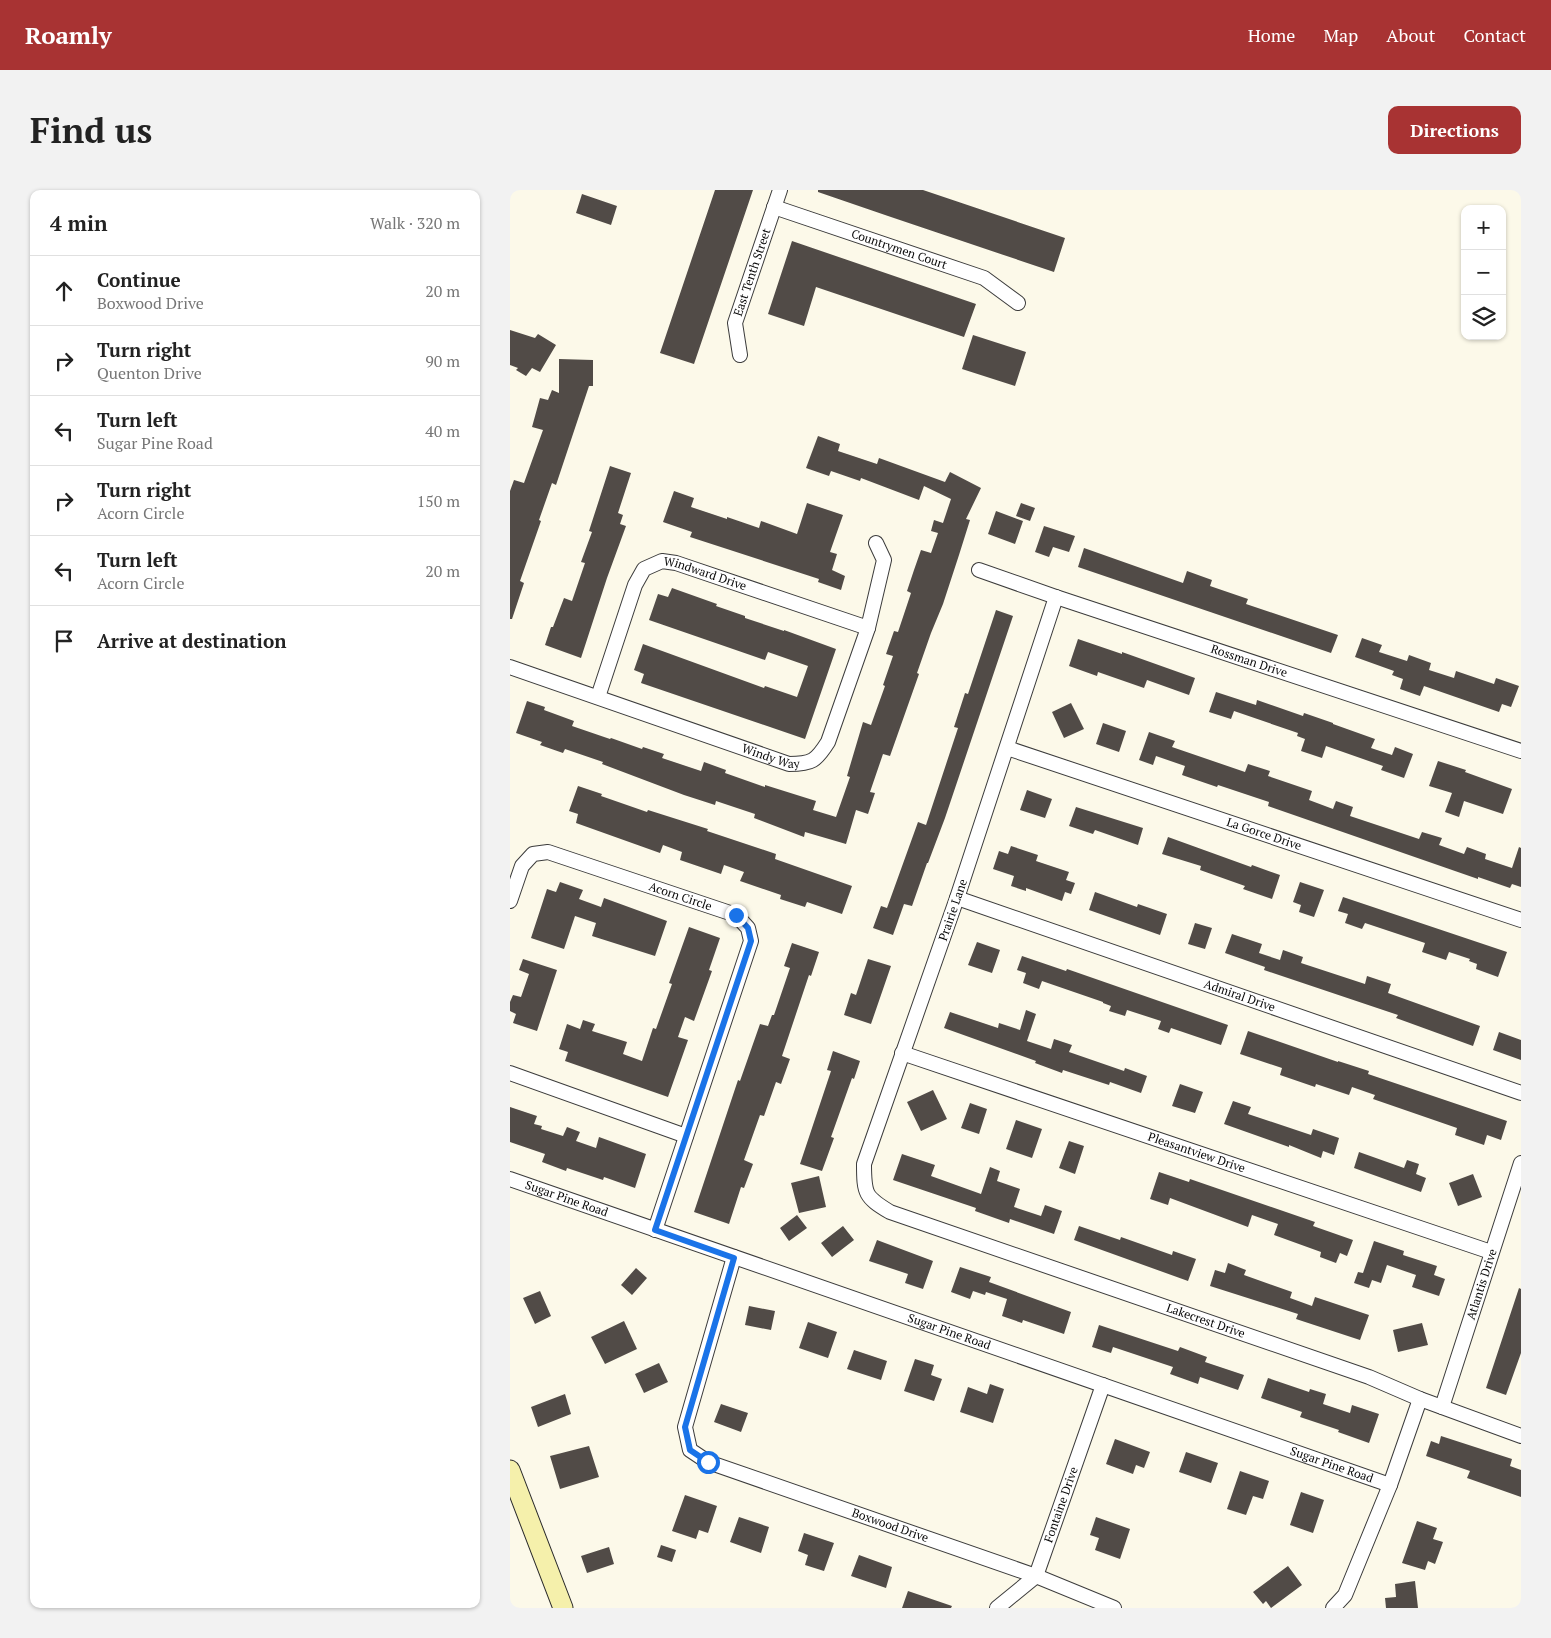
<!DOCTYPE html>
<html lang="en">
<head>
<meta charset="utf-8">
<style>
	body { margin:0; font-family:"PT Serif",serif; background:#f2f2f2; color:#222 }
	.controls { position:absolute; right:15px; top:15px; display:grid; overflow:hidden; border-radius:10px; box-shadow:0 1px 4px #0004 }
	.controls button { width:45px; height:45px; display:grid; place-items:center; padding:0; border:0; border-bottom:1px solid #e0e0e0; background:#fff; color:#222; font:25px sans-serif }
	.stop { position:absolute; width:15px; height:15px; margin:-11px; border:4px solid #1a73e8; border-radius:50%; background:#fff }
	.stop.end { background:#1a73e8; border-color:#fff; box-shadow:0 1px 5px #0008 }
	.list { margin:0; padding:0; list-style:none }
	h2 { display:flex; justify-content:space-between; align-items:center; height:65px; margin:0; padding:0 20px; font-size:21px }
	h2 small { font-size:16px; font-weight:400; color:#767676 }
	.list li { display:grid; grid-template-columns:32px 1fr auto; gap:15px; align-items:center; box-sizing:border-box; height:70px; padding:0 20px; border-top:1px solid #e0e0e0 }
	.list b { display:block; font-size:19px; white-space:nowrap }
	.list p { margin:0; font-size:16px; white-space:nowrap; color:#767676 }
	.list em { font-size:16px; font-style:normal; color:#767676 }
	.icon { flex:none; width:28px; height:28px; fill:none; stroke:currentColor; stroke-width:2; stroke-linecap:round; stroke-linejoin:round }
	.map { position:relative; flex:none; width:1011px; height:1418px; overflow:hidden; border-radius:10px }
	header { display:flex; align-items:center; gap:30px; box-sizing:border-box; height:70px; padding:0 25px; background:#a83333; color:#fff }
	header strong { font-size:24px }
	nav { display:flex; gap:28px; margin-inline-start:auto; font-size:18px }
	.intro { display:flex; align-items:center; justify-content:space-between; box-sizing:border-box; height:120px; padding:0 30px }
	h1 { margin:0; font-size:35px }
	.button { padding:12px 22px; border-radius:10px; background:#a83333; color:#fff; font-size:18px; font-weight:700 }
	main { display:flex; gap:30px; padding:0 30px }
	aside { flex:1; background:#fff; border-radius:10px; box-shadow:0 1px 4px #0004 }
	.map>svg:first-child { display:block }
	.building { fill:#514b47 }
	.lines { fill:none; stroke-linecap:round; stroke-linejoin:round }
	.street-casing { stroke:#3c3c3c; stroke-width:16 }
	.secondary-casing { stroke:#2b2b2b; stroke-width:21 }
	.street { stroke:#fff; stroke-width:14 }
	.secondary { stroke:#f5f0ab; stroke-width:19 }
	.route { stroke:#1a73e8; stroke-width:6 }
	.labels { text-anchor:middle; stroke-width:5; stroke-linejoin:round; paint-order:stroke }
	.street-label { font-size:12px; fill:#090909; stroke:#fff }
</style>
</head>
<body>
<header>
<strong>Roamly</strong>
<nav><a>Home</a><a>Map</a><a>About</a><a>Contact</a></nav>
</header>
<div class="intro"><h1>Find us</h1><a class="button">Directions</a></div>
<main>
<aside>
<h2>4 min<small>Walk · 320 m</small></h2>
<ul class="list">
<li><svg class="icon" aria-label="ahead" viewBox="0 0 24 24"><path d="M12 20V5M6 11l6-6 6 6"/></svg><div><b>Continue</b><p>Boxwood Drive</p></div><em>20 m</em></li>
<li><svg class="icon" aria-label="right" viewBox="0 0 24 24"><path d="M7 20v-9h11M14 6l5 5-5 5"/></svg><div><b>Turn right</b><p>Quenton Drive</p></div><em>90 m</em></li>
<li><svg class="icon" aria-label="left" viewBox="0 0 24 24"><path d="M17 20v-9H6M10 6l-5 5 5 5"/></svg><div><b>Turn left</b><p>Sugar Pine Road</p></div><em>40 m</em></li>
<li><svg class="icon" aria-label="right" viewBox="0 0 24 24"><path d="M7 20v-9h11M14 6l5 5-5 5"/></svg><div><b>Turn right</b><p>Acorn Circle</p></div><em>150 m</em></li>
<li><svg class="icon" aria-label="left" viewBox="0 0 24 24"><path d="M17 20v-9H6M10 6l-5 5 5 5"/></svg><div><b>Turn left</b><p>Acorn Circle</p></div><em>20 m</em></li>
<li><svg class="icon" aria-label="arrive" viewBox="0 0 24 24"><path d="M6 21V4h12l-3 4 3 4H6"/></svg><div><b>Arrive at destination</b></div></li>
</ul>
</aside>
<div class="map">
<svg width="1011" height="1418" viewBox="0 0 1011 1418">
	<rect width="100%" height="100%" fill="#fcf9e9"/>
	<!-- building -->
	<path class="building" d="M205 0H243L184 174 150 163Z
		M308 0H413L555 48 544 82 378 26 308 2Z
		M72 4 107 16 101 35 66 23Z
		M282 51 466 114 454 147 306 97 294 136 258 124Z
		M0 140 25 148 28 144 46 155 30 182 22 178 16 186 6 180 8 178 0 175Z
		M463 145 516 162 505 196 452 179Z
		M49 169 83 170V196H79L46 295 42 293 29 330 31 331 10 391 14 393 2 429H0V301L4 290 14 293 33 240 22 237 30 208 38 210 42 200 49 203Z
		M308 246 330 254 328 261 367 274 369 268 435 292 440 282 471 298 456 329 460 330 449 365 433 414 421 443 407 483 409 484 380 566 373 564 360 602 365 603 358 624 346 620 336 654 295 642 294 647 244 628 245 624 206 611 205 615 174 605 92 574 93 572 55 559 53 563 30 555 32 552 6 543 17 511 35 517 34 520 64 531 62 536 100 549 101 548 132 559 133 557 154 564 152 568 191 581 194 572 216 580 215 583 255 597V595L306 611 303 620 326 627 340 587 337 586 353 532 361 535 375 496 373 495 383 466 376 464 384 441 388 442 401 403 397 401 404 380 411 360 421 363 428 343 421 341 424 330 433 333 441 309 414 296 409 310 351 288 350 291 321 281 319 286 296 278Z
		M100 276 121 283 108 323 113 325 110 334 116 336 97 388 71 468 35 455 41 437H43L54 408 62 411 75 373 71 372 82 342 79 341Z
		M164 301 184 308 181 317 217 329V327L249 338 251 331 287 344 297 313 333 325 320 362 327 364 322 380 335 386 331 400 308 392 309 389 180 347 182 342 153 332Z
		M511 313 525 318 520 331 506 326Z
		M486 321 513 331 505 354 478 344Z
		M534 336 565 346 559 362 543 357 539 367 525 362Z
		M574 358 673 393 677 381 702 390 700 396 738 409 736 414 828 445 821 463 568 377Z
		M162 398 207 414 206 416 235 426V428L274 441V440L326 459 295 549 131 493 134 484 124 480 133 454 254 498 255 496 287 507 298 476 258 462 255 470 139 430 148 404 158 407Z
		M486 420 503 426 435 628 418 673H417L402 716 394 714 383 745 363 738 371 716 377 718 408 632 416 635 448 538 444 537 455 503 458 504Z
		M852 448 872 455 869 462 897 471 899 465 921 473 919 480 944 488 946 481 984 494 986 488 1009 496 1001 517 992 514 989 522 914 496 910 506 890 499 893 489 882 485 884 481 845 467Z
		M568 449 612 464V462L685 488 679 505 637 490 634 498 588 482 587 486 559 476Z
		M706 502 746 515 747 510 793 526 794 523 823 533V534L865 549 861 558 882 565 885 557 903 564 894 588 871 580 873 576 816 556 812 568 791 561 795 549 787 546 788 543 724 521 721 529 699 522Z
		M561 513 574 539 554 548 542 522Z
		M593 533 616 541 609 562 586 554Z
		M639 542 665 551 662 557 735 582 738 574 760 581 758 586 802 601 799 610 823 619 826 611 843 617 840 626 909 649 912 642 932 648 929 655 954 664 957 657 976 664 975 669 1002 678 1009 657 1011 658V697L1002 694 1000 698 968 687V689L758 616 759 612 708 595 707 597 672 585 675 576 646 566 643 575 629 570Z
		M928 571 956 580 955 582 1002 599 993 624 954 611 949 627 935 622 942 603 919 596Z
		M68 596 92 604 91 606 137 622 138 620 198 639 197 641 266 664 265 669 342 696 332 724 297 712 295 717 270 709 271 705 230 691 234 682 214 675 211 684 170 670 172 662 153 655 150 663 66 633 68 624 59 621Z
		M517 600 542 609 535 628 510 620Z
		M566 617 633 638 628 655 585 640 583 644 559 636Z
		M658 647 741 677 742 675 770 685 762 709 733 699 735 696 690 680 691 676 652 664Z
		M501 656 528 665 526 671 559 682 556 690 565 693 561 704 555 702 552 711 516 698V701L501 696 504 686 483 679 489 661 498 664Z
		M50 692 73 700 69 709 91 717 94 708 157 731 145 766 82 746 86 733 65 726 54 759 21 748 37 699 46 702Z
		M790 692 814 700 804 727 789 722 791 715 783 712Z
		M585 702 627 717 628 714 657 724 650 745 579 720Z
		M833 707 997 762 988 787 966 779 967 774 959 771 960 769 939 762 936 770 912 762 915 753 855 733 852 739 835 733 838 724 828 721Z
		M685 733 702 738 695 759 678 754Z
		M179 737 210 748 199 780 202 781 184 831 175 827 168 847 178 850 158 907 55 871 58 862 49 859 57 834 70 839 73 830 85 834 82 841 117 852 113 864 132 871 143 838 146 839 162 794 159 793Z
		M722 744 752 754 749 763 770 770 773 760 793 767 791 773 855 794 857 786 881 794 878 803 970 836 963 856 886 828 888 825 754 780 755 777 715 763Z
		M467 752 490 760 482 783 458 775Z
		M282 753 309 762 301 786 299 785 272 866 280 869 271 894 266 892 254 926 250 925 234 970 243 974 234 998 231 997 219 1034 184 1022 228 890 230 891 250 834 258 836 262 825H264L280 778 274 776Z
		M512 766 556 781 557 779 718 835 711 855 661 838 659 843 648 839 651 831 617 820 615 826 599 821 601 816 593 813V812L532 791 529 799 513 793 516 783 507 780Z
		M13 769 47 780 27 841 3 833 6 824 0 821V812L3 805 11 807 19 784 9 780Z
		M358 769 381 776 361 834 334 825 341 803 346 805Z
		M516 820 526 824 517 851 541 859 544 849 562 855 559 862 614 881 615 878 637 886 631 903 600 892 599 895 553 880 552 883 525 873 526 871 434 838 440 822 488 838 489 833 510 840Z
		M738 841 828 872V871L859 881 858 884 997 931 991 950 977 945 974 955 945 945 947 938 863 909 865 905 842 897 839 905 806 894 805 897 770 885 772 878 730 864Z
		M989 842 1011 850V870L983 860Z
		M323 861 350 871 344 889 342 888 321 947 324 948 312 981 290 974 321 881 317 880Z
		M670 894 693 902 685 923 662 916Z
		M423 900 437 929 411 941 397 912Z
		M723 911 741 917 738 924 801 945 803 939 829 948 824 965 813 961 811 968 779 955V957L714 934Z
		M460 913 477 919 469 944 451 938Z
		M0 917 27 926 24 934 32 936 31 939 53 946 57 937 70 942 66 951 86 958 89 947 136 964 125 998 94 987 93 990 57 978 56 981 32 972 35 964 0 952Z
		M506 930 532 939 522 968 496 959Z
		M559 951 574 956 565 984 549 978Z
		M849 962 894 978 897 970 909 974 906 984 916 988 911 1002 844 978Z
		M392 964 425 975 421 986 471 1004 480 977 490 981 487 991 510 999 504 1017 531 1026 535 1015 552 1021 544 1044 500 1029 499 1033 465 1021 466 1018 383 990Z
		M649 982 679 992 680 989 805 1032 803 1036 843 1050 837 1066 830 1063 826 1073 810 1067 811 1062 764 1045 768 1034 742 1025 738 1037 660 1008 658 1015 640 1009Z
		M963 984 972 1007 948 1016 939 993Z
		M309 986 316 1017 289 1023 281 993Z
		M287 1025 297 1038 279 1051 270 1038Z
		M333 1036 344 1050 322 1067 311 1053Z
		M569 1036 610 1050 611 1047 662 1065 663 1061 686 1069 678 1091 564 1050Z
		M367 1050 423 1071 413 1099 395 1093 398 1084 359 1071Z
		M864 1051 894 1061 893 1065 927 1076 924 1085 935 1089 929 1106 902 1097 906 1085 877 1075 871 1093 862 1090 859 1098 844 1093 848 1082 853 1083Z
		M718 1073 736 1080 734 1085 782 1102 780 1108 802 1116 805 1107 859 1125 850 1150 786 1129 788 1124 700 1096 705 1080 715 1083Z
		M450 1077 481 1087 479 1092 561 1122 554 1144 513 1130 512 1133 492 1126 497 1109 476 1102 475 1105 463 1101 460 1109 441 1102Z
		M126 1078 137 1088 122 1105 111 1095Z
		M1009 1098 1011 1099V1163L996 1205 976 1198Z
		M30 1101 41 1126 25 1134 13 1108Z
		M239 1116 265 1121 261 1140 235 1135Z
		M114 1131 127 1159 95 1174 81 1147Z
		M298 1132 327 1142 318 1168 289 1158Z
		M912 1133 918 1155 888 1162 883 1140Z
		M589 1135 668 1161 670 1157 697 1167 695 1172 734 1185 728 1200 690 1187 688 1194 660 1184 663 1177 603 1157 601 1163 582 1157Z
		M344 1160 377 1171 371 1190 337 1179Z
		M405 1169 424 1175 421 1185 432 1189 424 1211 394 1201Z
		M149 1173 158 1192 134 1203 125 1184Z
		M758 1188 799 1202 800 1199 816 1204 813 1214 840 1223 842 1215 869 1224 859 1253 828 1242 829 1240 790 1227 792 1222 751 1208Z
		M480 1194 494 1199 483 1233 450 1222 458 1197 477 1204Z
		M55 1204 61 1224 28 1237 21 1217Z
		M211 1214 238 1223 231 1242 204 1232Z
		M931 1246 1002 1269 1000 1276 1011 1280V1307L957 1288 960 1281 916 1266 921 1251 929 1254Z
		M605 1249 640 1262 634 1278 626 1275 623 1284 596 1274Z
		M79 1256 89 1287 50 1299 40 1266Z
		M676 1262 708 1273 701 1293 669 1282Z
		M730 1281 759 1291 753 1309 743 1306 736 1325 717 1319Z
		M791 1302 814 1310 803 1343 780 1335Z
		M175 1305 207 1316 198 1343 189 1340 186 1349 162 1341Z
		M229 1327 259 1337 251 1363 220 1352Z
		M586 1327 620 1339 610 1369 585 1360 589 1348 580 1345Z
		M907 1331 927 1338 923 1349 933 1352 925 1374 918 1371 915 1380 892 1373Z
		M294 1343 324 1353 314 1381 295 1375 298 1365 288 1361Z
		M151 1355 166 1360 162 1372 147 1367Z
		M99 1357 104 1374 77 1383 71 1366Z
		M349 1365 382 1377 376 1398 341 1386Z
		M778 1376 792 1395 761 1418 756 1411 753 1414 743 1402Z
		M905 1391 908 1418H876L875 1408 886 1407 885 1394Z
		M398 1401 442 1416 441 1418H392Z"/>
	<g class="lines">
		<defs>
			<g id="street">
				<path id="s1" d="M264 17 474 88 508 113"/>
				<path id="s2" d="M230 165 225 133 270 0"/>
				<path id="s3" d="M469 380 546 407 1011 561"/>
				<path id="s4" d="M546 407 447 708 354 974C354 1004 355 1007 380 1022L859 1187 910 1209 1011 1246"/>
				<path id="s5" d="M0 477 279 574C302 574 306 571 318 552L358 438 374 370 366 353"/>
				<path id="s6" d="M88 507 125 395 134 379 152 371 166 373 358 438"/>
				<path id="s7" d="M497 558 1011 730"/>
				<path id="s8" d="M447 708 1011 903"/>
				<path id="s9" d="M0 711 12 676 23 664 38 662 226 725 238 738 241 751 145 1040"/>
				<path id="s10" d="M392 863 981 1062"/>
				<path d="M0 883 176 946"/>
				<path id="s11" d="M0 989 880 1295"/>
				<path id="s12" d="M224 1067 175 1237 180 1260 198 1272 526 1386 604 1418"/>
				<path id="s13" d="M932 1217 1011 973"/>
				<path id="s14" d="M487 1418 526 1386 593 1195"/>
				<path d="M823 1418 835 1405 880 1295 910 1209"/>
			</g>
			<path id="secondary" d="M0 1280 53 1418"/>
		</defs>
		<!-- street casing -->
		<use href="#street" class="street-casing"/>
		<!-- secondary casing -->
		<use href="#secondary" class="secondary-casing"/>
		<!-- street -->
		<use href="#street" class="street"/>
		<!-- secondary -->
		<use href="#secondary" class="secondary"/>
	</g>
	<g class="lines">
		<!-- route -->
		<path class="route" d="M198 1272 180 1260 175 1237 224 1068 145 1040 241 751 238 738 226 725"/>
	</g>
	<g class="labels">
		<!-- street labels -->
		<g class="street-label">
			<text dy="4" stroke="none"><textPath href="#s1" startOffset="132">Countrymen Court</textPath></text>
			<text dy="4" stroke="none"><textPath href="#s2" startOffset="86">East Tenth Street</textPath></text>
			<text dy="4" stroke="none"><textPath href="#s6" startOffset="201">Windward Drive</textPath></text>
			<text dy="4" stroke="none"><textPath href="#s3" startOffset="285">Rossman Drive</textPath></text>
			<text dy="4" stroke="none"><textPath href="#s5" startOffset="276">Windy Way</textPath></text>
			<text dy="4" stroke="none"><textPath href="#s7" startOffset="271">La Gorce Drive</textPath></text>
			<text dy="4" stroke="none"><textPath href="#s9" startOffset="208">Acorn Circle</textPath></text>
			<text transform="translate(443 720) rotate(-71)" y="4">Prairie Lane</text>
			<text dy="4" stroke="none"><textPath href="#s8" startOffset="299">Admiral Drive</textPath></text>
			<text dy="4" stroke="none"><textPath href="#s10" startOffset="311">Pleasantview Drive</textPath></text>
			<text dy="4" stroke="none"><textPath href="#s11" startOffset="60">Sugar Pine Road</textPath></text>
			<text dy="4" stroke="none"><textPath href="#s13" startOffset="129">Atlantis Drive</textPath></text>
			<text dy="4" stroke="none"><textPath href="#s4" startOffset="992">Lakecrest Drive</textPath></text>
			<text dy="4" stroke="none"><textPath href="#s11" startOffset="465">Sugar Pine Road</textPath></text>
			<text dy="4" stroke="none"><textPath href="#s11" startOffset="870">Sugar Pine Road</textPath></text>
			<text dy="4" stroke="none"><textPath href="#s14" startOffset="126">Fontaine Drive</textPath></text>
			<text dy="4" stroke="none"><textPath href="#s12" startOffset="415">Boxwood Drive</textPath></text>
		</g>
	</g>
</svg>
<div class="controls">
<button>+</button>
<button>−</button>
<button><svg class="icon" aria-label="layers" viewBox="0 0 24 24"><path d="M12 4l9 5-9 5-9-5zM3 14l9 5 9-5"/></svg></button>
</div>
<div class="stop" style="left:198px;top:1272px"></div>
<div class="stop end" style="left:226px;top:725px"></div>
</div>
</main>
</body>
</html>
